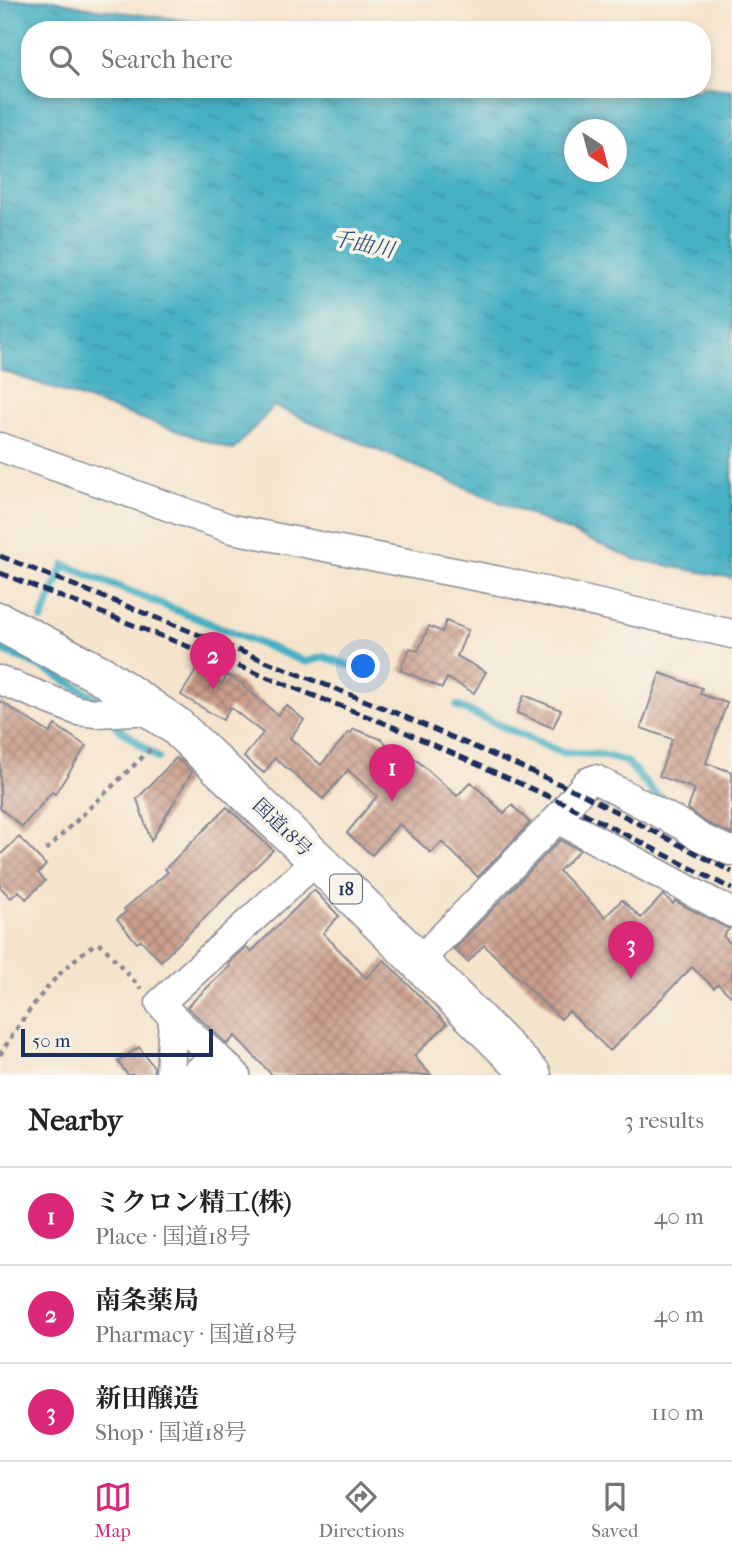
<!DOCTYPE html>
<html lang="en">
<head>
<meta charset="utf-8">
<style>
	body { margin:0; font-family:"IM FELL French Canon","Noto Serif JP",serif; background:#f6f6f6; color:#222 }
	.compass { position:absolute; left:564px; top:119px; width:63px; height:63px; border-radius:50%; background:#fff; box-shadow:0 4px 10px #0003; rotate:144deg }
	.scale { position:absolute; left:21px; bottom:18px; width:192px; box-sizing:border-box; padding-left:7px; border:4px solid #1b2f5e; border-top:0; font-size:19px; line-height:24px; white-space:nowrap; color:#1b2f5e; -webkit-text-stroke:5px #f7f3e8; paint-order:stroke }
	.you { position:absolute; left:364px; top:667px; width:24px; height:24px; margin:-18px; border:5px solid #fff; border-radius:50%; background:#1a73e8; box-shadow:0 0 0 10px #1a73e833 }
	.badge { display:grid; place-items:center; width:46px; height:46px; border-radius:50%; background:#db2777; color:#fff; font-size:23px; font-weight:700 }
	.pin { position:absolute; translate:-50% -58px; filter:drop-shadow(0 2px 4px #0008) }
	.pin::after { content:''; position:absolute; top:37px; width:24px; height:21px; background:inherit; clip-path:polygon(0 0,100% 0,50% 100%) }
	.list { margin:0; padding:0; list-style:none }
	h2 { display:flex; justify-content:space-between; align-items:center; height:91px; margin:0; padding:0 28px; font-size:30px }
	h2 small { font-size:23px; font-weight:400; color:#767676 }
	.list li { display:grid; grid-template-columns:46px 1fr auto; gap:21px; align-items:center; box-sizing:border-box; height:98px; padding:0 28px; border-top:2px solid #e0e0e0 }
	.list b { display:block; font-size:26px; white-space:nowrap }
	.list p { margin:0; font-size:23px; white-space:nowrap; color:#767676 }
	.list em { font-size:23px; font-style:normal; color:#767676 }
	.icon { flex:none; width:38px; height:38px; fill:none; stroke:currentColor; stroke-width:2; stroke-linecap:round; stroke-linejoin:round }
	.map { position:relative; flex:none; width:732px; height:1075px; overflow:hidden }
	.search { position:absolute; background:#fff; box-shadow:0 4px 10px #0003; left:21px; right:21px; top:21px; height:77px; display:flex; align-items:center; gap:18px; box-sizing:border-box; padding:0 24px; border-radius:28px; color:#767676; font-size:26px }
	.sheet { height:385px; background:#fff }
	nav { display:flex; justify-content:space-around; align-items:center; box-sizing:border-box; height:98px; border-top:2px solid #e0e0e0; background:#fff; font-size:19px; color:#767676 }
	nav a { display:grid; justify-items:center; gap:4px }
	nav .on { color:#db2777 }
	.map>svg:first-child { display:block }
	.water { fill:url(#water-ripples); stroke:#307091; stroke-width:2; fill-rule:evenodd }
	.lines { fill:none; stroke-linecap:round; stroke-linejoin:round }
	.stream { stroke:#46b1c4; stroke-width:8 }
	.building { fill:url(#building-cross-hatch) }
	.minor-casing { stroke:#888a95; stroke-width:31 }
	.highway-casing { stroke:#888a95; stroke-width:41 }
	.path { stroke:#888a95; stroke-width:4.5; stroke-dasharray:5 5; stroke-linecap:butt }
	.minor { stroke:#fff; stroke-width:28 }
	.highway { stroke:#fff; stroke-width:38 }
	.rail { stroke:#1b2f5e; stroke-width:5; stroke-dasharray:10 5; stroke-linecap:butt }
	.labels { text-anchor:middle; stroke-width:7; stroke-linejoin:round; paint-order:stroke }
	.shield { fill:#f7f3e8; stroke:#5d6a87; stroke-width:2 }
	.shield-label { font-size:18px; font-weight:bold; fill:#1b2f5e }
	.street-label { font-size:19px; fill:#1b2f5e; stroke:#f7f3e8 }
	.water-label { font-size:21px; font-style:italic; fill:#28567d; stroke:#f7f3e8 }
</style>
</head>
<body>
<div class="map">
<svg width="732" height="1075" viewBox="0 0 732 1075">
	<defs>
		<pattern id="water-ripples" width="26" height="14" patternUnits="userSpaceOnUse" patternTransform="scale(1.75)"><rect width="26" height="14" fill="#46b1c4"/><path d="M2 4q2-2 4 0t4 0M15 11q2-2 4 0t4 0" fill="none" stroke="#3a90a2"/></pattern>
		<pattern id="building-cross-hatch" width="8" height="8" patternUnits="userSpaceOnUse" patternTransform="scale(1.75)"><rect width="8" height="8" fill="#cc9e8c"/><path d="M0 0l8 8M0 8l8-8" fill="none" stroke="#a58176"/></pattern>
	</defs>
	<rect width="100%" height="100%" fill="#f7f3e8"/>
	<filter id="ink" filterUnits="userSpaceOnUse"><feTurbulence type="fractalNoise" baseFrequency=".0143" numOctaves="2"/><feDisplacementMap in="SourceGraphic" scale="14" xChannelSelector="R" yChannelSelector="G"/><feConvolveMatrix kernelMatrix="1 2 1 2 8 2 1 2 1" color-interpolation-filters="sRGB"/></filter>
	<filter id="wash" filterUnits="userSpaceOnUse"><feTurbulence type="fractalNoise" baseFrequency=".00686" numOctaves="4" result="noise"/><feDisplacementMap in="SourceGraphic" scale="28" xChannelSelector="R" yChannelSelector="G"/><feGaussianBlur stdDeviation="1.57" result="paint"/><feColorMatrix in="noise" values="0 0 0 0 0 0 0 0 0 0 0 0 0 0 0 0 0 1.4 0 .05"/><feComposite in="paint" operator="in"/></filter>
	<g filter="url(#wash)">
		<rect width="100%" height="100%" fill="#f5e4cc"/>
		<!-- water -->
		<path class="water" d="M0 0H51L97 9 260 30H30V89H702V86L732 90V578L634 559 274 406 233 450 0 370ZM574 130H616V172H574Z"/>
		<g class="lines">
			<!-- stream -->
			<path class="stream" d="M42 619 64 565 306 662 324 657 357 668
				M0 649 50 671 99 700 103 707
				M457 706 560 752 602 755 627 762 654 793 671 805
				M110 718 116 726 158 758"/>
		</g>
		<g id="blocks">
			<!-- building -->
			<path class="building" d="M446 621 468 630 457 656 486 672 474 693 447 678 442 688 400 670 410 648 418 651 429 626 442 632Z
				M197 669 222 684 227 675 244 685 243 686 278 715 286 705 304 720 290 738 321 765 349 732 351 733 354 729 381 739 406 762 412 756 457 796 471 782 504 813 512 805 530 823 478 877 442 842 431 853 399 824 372 855 347 833 377 796 348 770 323 799 275 758 264 773 244 757 263 733 230 707 223 720 181 695Z
				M660 673 702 688 700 694 727 703 706 763 732 772V834L707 823 688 809 695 789 659 776 672 739 641 728Z
				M524 695 561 710 553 728 517 713Z
				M0 701 50 733 55 725 86 746 55 794 52 792 22 827 0 808Z
				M176 758 192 772 151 841 137 799Z
				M227 807 273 850 161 961 141 940 137 943 117 919 126 912 124 909 168 872 165 869Z
				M19 837 46 865 38 873 45 881 26 899 19 891 11 898 0 887V855Z
				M560 840 580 850 559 871 605 917 622 900 641 918 663 895 673 904 675 901 729 929 723 936 732 945V997L718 984 714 988 692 967 610 1051 569 1011 561 1019 484 945 468 962 454 949Z
				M314 890 339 916 323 933 366 978 384 960 447 1024 414 1056 431 1075H272L235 1036 227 1044 187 1007 230 966 228 964 246 947 251 952Z
				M139 1047 154 1067 153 1075H128L118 1062Z"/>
		</g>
	</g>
	<g filter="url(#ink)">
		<use href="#blocks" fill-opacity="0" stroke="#888a95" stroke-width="2"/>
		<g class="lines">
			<defs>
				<path id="minor" d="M0 447 232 529 500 581 732 634
					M0 680 78 711 97 713 153 710
					M557 819 587 782 595 779 684 826 699 837 730 851 732 850
					M418 962 557 819 732 913
					M170 1075 173 1018
					M194 1075 216 1056
					M236 1075C211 1051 182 1029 160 1003L317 860"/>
				<path id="highway" d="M0 622 101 675 176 726 317 860 532 1075"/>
			</defs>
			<!-- minor casing -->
			<use href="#minor" class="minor-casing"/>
			<!-- highway casing -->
			<use href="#highway" class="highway-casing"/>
			<!-- path -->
			<path class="path" d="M46 850 154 746
				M0 1055C25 1014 54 972 95 944L102 945 141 989"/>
			<!-- minor -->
			<use href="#minor" class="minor"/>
			<!-- highway -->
			<use href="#highway" class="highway"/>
			<!-- rail -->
			<path class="rail" d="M0 556 394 712 578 792 732 872
				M0 573 389 725 568 805 732 889"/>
		</g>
	</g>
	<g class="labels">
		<!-- shield labels -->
		<rect class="shield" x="330" y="874.5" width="32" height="29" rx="5"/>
		<g class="shield-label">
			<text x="346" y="895">18</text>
		</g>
		<!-- street labels -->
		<g class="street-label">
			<text transform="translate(283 827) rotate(44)" y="7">国道18号</text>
		</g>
		<!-- water labels -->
		<g class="water-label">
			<text transform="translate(363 244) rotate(12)" y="7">千曲川</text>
		</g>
	</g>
</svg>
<svg class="compass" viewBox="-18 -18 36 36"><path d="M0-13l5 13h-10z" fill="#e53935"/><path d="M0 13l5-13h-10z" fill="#767676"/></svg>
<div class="scale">50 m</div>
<div class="you"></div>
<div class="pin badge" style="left:392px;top:802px">1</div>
<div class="pin badge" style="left:213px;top:690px">2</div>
<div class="pin badge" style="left:631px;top:979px">3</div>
<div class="search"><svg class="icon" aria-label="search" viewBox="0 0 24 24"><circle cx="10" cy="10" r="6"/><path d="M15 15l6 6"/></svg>Search here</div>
</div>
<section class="sheet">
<h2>Nearby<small>3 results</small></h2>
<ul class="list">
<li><span class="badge">1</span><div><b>ミクロン精工(株)</b><p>Place · 国道18号</p></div><em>40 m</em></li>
<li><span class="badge">2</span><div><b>南条薬局</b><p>Pharmacy · 国道18号</p></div><em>40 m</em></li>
<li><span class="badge">3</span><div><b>新田醸造</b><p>Shop · 国道18号</p></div><em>110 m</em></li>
</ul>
</section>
<nav>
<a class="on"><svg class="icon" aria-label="map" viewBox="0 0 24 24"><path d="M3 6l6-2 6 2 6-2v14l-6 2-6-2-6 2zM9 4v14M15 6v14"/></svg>Map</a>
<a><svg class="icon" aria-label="directions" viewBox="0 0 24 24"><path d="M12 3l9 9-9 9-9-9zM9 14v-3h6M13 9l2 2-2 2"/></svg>Directions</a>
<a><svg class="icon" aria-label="saved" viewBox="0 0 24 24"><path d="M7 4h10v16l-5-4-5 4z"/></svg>Saved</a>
</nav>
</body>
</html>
